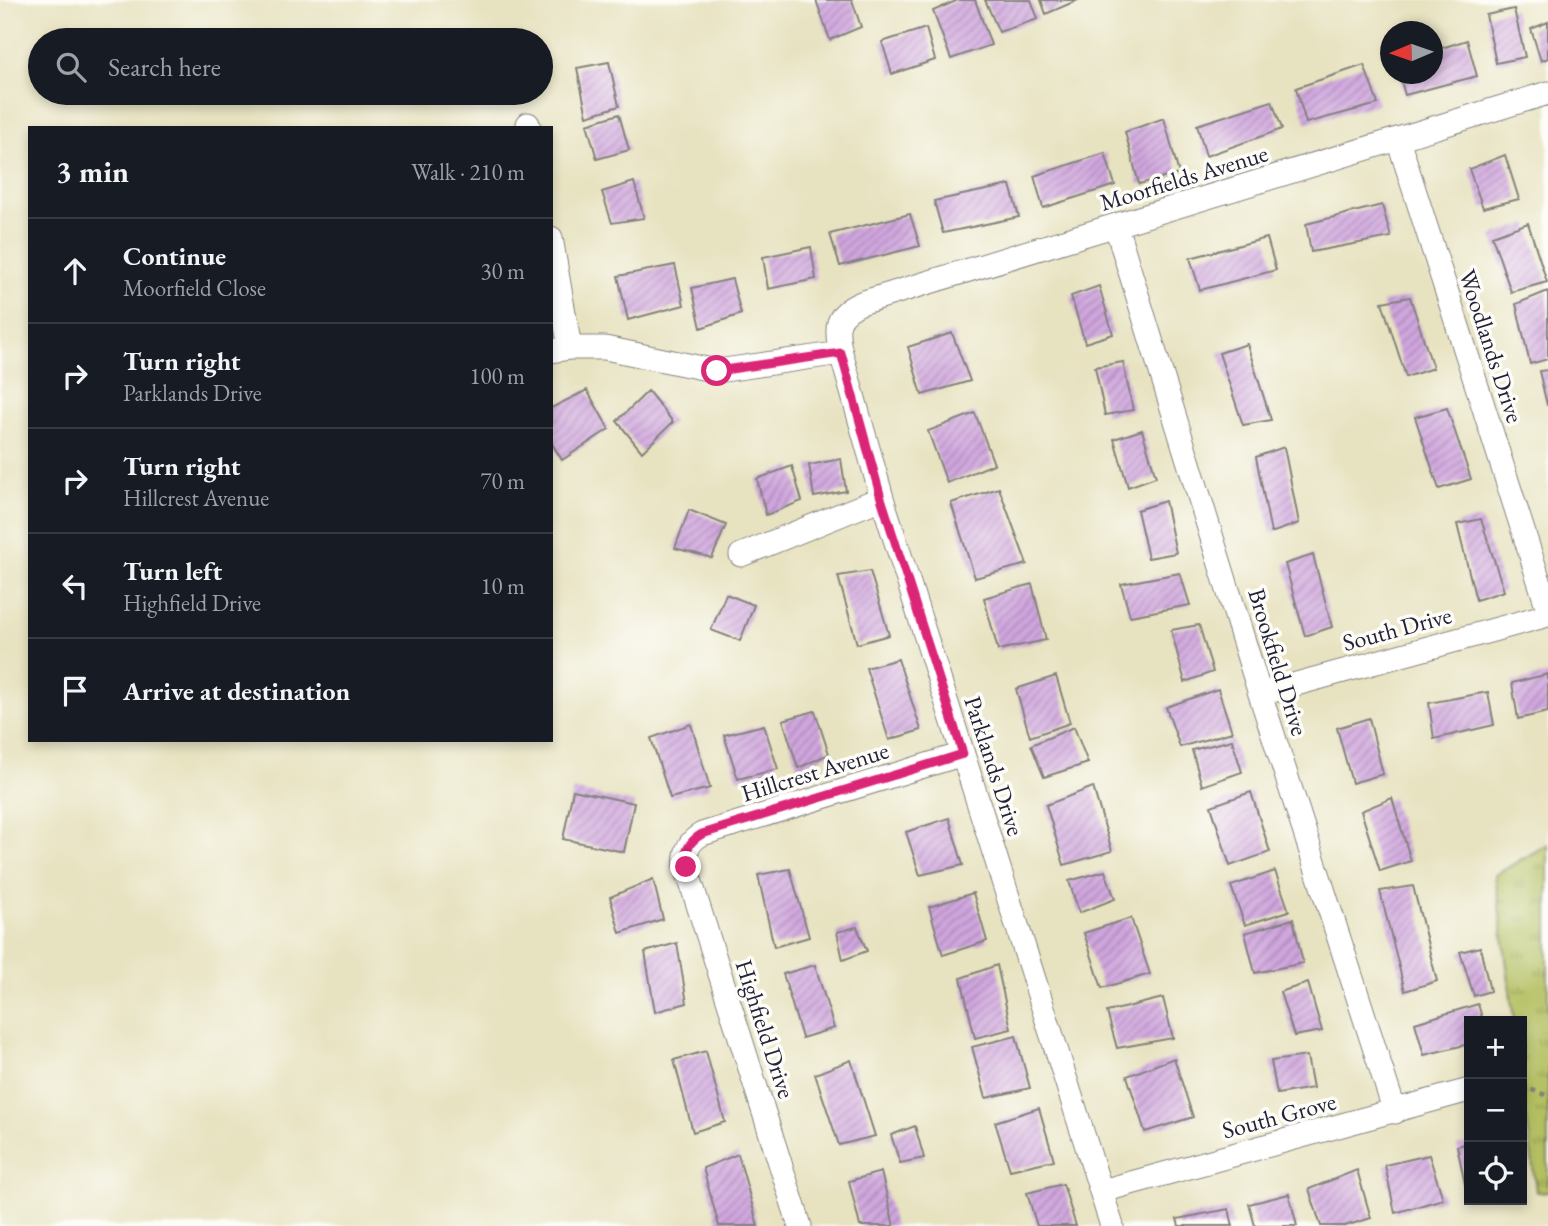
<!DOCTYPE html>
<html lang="en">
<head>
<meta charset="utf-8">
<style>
	body { margin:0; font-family:"EB Garamond",serif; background:#20242c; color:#f1f3f6 }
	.controls { position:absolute; right:21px; bottom:21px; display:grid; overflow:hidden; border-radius:0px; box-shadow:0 4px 10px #0003 }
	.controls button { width:63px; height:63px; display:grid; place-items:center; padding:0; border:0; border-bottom:2px solid #363941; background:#171b24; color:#f1f3f6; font:35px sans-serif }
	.compass { position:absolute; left:1380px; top:21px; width:63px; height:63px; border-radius:50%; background:#171b24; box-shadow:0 4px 10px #0003; rotate:268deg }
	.stop { position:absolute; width:21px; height:21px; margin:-16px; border:5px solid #db2777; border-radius:50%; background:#fff }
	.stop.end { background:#db2777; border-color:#fff; box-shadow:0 2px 7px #0008 }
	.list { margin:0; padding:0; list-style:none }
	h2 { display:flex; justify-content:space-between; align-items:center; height:91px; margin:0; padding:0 28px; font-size:30px }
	h2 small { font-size:23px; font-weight:400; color:#9ea1a6 }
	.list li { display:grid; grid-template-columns:46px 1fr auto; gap:21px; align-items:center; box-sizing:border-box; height:105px; padding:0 28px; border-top:2px solid #363941 }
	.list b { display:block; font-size:26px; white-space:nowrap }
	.list p { margin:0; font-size:23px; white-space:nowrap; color:#9ea1a6 }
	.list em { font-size:23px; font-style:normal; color:#9ea1a6 }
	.icon { flex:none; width:38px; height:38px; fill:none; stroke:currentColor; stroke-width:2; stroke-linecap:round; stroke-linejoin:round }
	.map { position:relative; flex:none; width:1548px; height:1226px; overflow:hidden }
	.search { position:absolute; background:#171b24; box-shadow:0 4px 10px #0003; left:28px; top:28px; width:525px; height:77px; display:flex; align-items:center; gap:18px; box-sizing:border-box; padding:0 24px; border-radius:38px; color:#9ea1a6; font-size:26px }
	.panel { position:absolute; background:#171b24; box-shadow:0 4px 10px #0003; left:28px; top:126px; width:525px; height:616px; border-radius:0px }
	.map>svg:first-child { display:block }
	.park { fill:url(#park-tufts); stroke:#6a704e; stroke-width:2 }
	.building { fill:url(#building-hatch) }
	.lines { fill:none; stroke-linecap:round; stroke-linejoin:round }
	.minor-casing { stroke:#84827e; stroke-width:25 }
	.path { stroke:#84827e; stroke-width:4.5; stroke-dasharray:5 5; stroke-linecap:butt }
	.minor { stroke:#fff; stroke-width:23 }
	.route { stroke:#db2777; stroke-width:9 }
	.labels { text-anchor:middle; stroke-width:7; stroke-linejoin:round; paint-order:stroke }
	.street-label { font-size:24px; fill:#22223b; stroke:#fdfcf7 }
</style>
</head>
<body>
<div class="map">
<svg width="1548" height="1226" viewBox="0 0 1548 1226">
	<defs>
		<pattern id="park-tufts" width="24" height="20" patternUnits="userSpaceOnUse" patternTransform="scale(1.75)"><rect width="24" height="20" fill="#b3bf61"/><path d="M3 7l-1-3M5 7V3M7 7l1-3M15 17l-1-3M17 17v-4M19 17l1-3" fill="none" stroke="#919b51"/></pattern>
		<pattern id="building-hatch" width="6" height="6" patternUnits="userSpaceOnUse" patternTransform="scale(1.75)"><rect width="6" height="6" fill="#d0a6de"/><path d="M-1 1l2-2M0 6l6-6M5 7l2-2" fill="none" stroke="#a887b5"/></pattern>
	</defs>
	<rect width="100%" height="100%" fill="#fdfcf7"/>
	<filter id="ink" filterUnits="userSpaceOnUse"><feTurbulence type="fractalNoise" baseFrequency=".0143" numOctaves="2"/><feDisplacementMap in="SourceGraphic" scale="14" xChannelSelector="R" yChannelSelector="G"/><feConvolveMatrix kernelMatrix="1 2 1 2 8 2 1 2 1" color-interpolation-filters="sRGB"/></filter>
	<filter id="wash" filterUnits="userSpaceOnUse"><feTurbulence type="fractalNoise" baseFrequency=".00686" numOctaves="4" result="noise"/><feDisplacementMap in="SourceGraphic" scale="28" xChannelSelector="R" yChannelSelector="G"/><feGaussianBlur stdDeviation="1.57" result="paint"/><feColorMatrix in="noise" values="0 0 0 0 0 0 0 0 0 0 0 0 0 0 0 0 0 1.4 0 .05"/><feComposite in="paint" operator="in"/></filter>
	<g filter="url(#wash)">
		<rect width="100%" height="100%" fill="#e7e2c0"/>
		<!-- park -->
		<path class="park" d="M1548 844V1191L1536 1192 1522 1080V1021H1514L1495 875Z"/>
		<g id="blocks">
			<!-- building -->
			<path class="building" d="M816 0H852L861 27 830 40Z
				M958 0H975L991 45 951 59 933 11Z
				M985 0H1031L1038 19 999 32Z
				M1041 0H1078L1046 14Z
				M1514 9 1525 57 1496 63 1486 15Z
				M1548 22V58L1541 61 1531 29Z
				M926 28 935 60 892 74 882 42Z
				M1467 40 1477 76 1405 95 1399 74H1432V51Z
				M609 62 619 106 587 116 577 68Z
				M1364 65 1378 104 1306 123 1296 88Z
				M1272 101 1282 129 1206 156 1197 125Z
				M619 114 629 150 597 159 587 124Z
				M1164 118 1179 174 1139 184 1125 132Z
				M1105 153 1115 185 1043 208 1034 176Z
				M1505 155 1519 199 1483 208 1469 169Z
				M634 182 644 218 612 223 602 192Z
				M1010 185 1019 217 943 233 934 201Z
				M1382 205 1391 237 1311 252 1306 224Z
				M910 214 920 246 840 266 830 234Z
				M1528 223 1547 282 1511 292 1492 236Z
				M1267 238 1276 270 1200 290 1190 258Z
				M811 247 816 279 768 289 763 257Z
				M675 265 684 305 628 320 618 276Z
				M732 279 741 314 701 328 692 288Z
				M1099 286 1113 334 1085 343 1071 296Z
				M1548 291V359L1530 364 1516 304Z
				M1410 297 1433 368 1406 377 1382 302Z
				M952 333 970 381 922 395 908 347Z
				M1247 344 1271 420 1243 425 1219 353Z
				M1123 362 1133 410 1105 415 1095 367Z
				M1548 370V405H1547L1539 371Z
				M587 390 609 429 562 460 551 442V408Z
				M648 391 673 422 642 452 617 421Z
				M1447 408 1471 479 1439 489 1415 417Z
				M975 413 994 464 947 483 928 431Z
				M1142 430 1156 477 1128 487 1114 439Z
				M1284 447 1299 523 1271 533 1256 457Z
				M841 459 846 491 814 497 809 465Z
				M792 466 802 501 766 515 757 479Z
				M999 488 1027 564 975 578 951 503Z
				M1165 501 1176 553 1148 558 1137 510Z
				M689 510 726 525 712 558 675 548Z
				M1481 519 1504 591 1476 600 1457 524Z
				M1313 555 1332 627 1305 636 1285 564Z
				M870 571 889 635 857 644 838 576Z
				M1180 573 1190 605 1130 616 1121 584Z
				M1032 584 1046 640 998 650 984 598Z
				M726 594 754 605 740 641 711 630Z
				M1199 625 1213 672 1185 682 1171 630Z
				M898 659 921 730 889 740 866 668Z
				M1548 674V712L1518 719 1512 683Z
				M1056 676 1070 723 1030 737 1016 689Z
				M1218 689 1232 732 1180 747 1166 707Z
				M1488 692 1494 725 1434 739 1429 703Z
				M815 711 829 754 798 768 783 720Z
				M1369 718 1383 774 1352 783 1337 728Z
				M691 724 710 788 670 798 651 738Z
				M764 725 778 769 738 779 724 735Z
				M1074 727 1088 763 1044 777 1031 745Z
				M1232 740 1242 772 1202 786 1192 750Z
				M1093 787 1112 851 1064 865 1046 805Z
				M573 790 634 803 624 852 563 839Z
				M1251 792 1270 852 1230 866 1211 806Z
				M1392 798 1411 861 1380 871 1361 811Z
				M949 818 963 865 920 875 906 832Z
				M790 869 809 937 774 947 758 875Z
				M1105 871 1115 899 1079 913 1069 881Z
				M1275 871 1289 911 1245 925 1231 886Z
				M653 879 663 919 620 933 610 897Z
				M1413 886 1437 981 1405 991 1380 891Z
				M973 893 987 941 943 955 929 907Z
				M1131 918 1150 974 1102 988 1084 933Z
				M1293 919 1303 963 1255 973 1245 933Z
				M857 927 867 951 843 960 837 932Z
				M677 943 687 1003 655 1012 645 952Z
				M1480 947 1490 991 1474 996 1460 952Z
				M815 965 834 1028 802 1038 783 974Z
				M997 965 1011 1029 975 1038 961 978Z
				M1308 983 1322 1031 1294 1036 1280 992Z
				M1163 998 1173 1038 1117 1048 1107 1012Z
				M1478 1004 1483 1021H1469V1044L1424 1055 1415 1023Z
				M1016 1036 1030 1088 986 1098 972 1047Z
				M706 1051 725 1122 693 1132 674 1060Z
				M1307 1056 1313 1088 1277 1094 1271 1061Z
				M1174 1058 1193 1117 1145 1132 1127 1076Z
				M851 1060 875 1136 839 1145 815 1074Z
				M1039 1108 1054 1160 1010 1170 995 1122Z
				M915 1126 924 1158 900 1163 891 1135Z
				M1469 1143V1193L1467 1194 1457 1146Z
				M738 1154 758 1226H719L703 1168Z
				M1429 1155 1443 1199 1395 1213 1385 1165Z
				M1357 1170 1371 1218 1345 1226H1321L1309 1189Z
				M881 1172 894 1226H860L849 1181Z
				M1063 1184 1076 1226H1037L1027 1193Z
				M1289 1194 1297 1226H1255L1249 1204Z
				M1229 1209 1233 1226H1179L1177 1219Z"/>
		</g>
	</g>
	<g filter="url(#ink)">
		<use href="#blocks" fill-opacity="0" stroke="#84827e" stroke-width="2"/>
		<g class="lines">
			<defs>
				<path id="minor" d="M528 124 529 128
					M1398 139 1548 609
					M1116 226 1260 694 1395 1112
					M551 238 570 348
					M551 351 570 348H605L717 371 841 353
					M741 555 882 498
					M1260 694 1548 615
					M1102 1191 1469 1090
					M800 1226 686 867C684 852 688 842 702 834L963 754
					M1112 1226 882 498 841 353C835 328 835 314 861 303L1548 93"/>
			</defs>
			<!-- minor casing -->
			<use href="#minor" class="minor-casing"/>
			<!-- path -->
			<path class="path" d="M1522 1086 1548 1096"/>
			<!-- minor -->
			<use href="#minor" class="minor"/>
		</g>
	</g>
	<g class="lines" filter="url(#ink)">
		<!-- route -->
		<path class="route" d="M686 867C684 852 688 842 702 834L963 754 881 498 841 353 717 371"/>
	</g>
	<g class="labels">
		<!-- street labels -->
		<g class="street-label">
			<text transform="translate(1184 178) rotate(-17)" y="8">Moorfields Avenue</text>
			<text transform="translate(1491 346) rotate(72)" y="8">Woodlands Drive</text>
			<text transform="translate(1397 629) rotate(-15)" y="8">South Drive</text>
			<text transform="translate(1278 662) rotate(73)" y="8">Brookfield Drive</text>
			<text transform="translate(994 766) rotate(72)" y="8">Parklands Drive</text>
			<text transform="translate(815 772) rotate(-17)" y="8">Hillcrest Avenue</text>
			<text transform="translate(765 1029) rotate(72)" y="8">Highfield Drive</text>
			<text transform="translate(1279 1116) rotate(-15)" y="8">South Grove</text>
		</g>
	</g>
</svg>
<div class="controls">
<button>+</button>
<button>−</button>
<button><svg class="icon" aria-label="locate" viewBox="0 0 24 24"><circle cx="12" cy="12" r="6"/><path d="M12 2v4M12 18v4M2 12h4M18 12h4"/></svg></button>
</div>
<svg class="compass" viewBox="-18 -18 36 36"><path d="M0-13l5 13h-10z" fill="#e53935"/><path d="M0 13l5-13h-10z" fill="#9ea1a6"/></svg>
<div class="stop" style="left:717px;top:371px"></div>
<div class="stop end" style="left:686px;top:867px"></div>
<div class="search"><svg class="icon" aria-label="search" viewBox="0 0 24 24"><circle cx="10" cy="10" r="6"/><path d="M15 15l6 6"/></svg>Search here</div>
<section class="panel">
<h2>3 min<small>Walk · 210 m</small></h2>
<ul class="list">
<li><svg class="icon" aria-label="ahead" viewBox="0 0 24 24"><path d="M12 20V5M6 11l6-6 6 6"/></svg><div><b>Continue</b><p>Moorfield Close</p></div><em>30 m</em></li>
<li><svg class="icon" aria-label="right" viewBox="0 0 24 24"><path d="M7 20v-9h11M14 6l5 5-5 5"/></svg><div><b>Turn right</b><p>Parklands Drive</p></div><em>100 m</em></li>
<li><svg class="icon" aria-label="right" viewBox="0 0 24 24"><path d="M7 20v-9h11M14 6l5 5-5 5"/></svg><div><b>Turn right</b><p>Hillcrest Avenue</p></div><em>70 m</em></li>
<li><svg class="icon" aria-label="left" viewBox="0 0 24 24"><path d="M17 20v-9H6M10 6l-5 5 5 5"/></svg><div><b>Turn left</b><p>Highfield Drive</p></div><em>10 m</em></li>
<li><svg class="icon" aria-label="arrive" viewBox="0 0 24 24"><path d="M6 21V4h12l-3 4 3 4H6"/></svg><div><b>Arrive at destination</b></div></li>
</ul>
</section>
</div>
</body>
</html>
